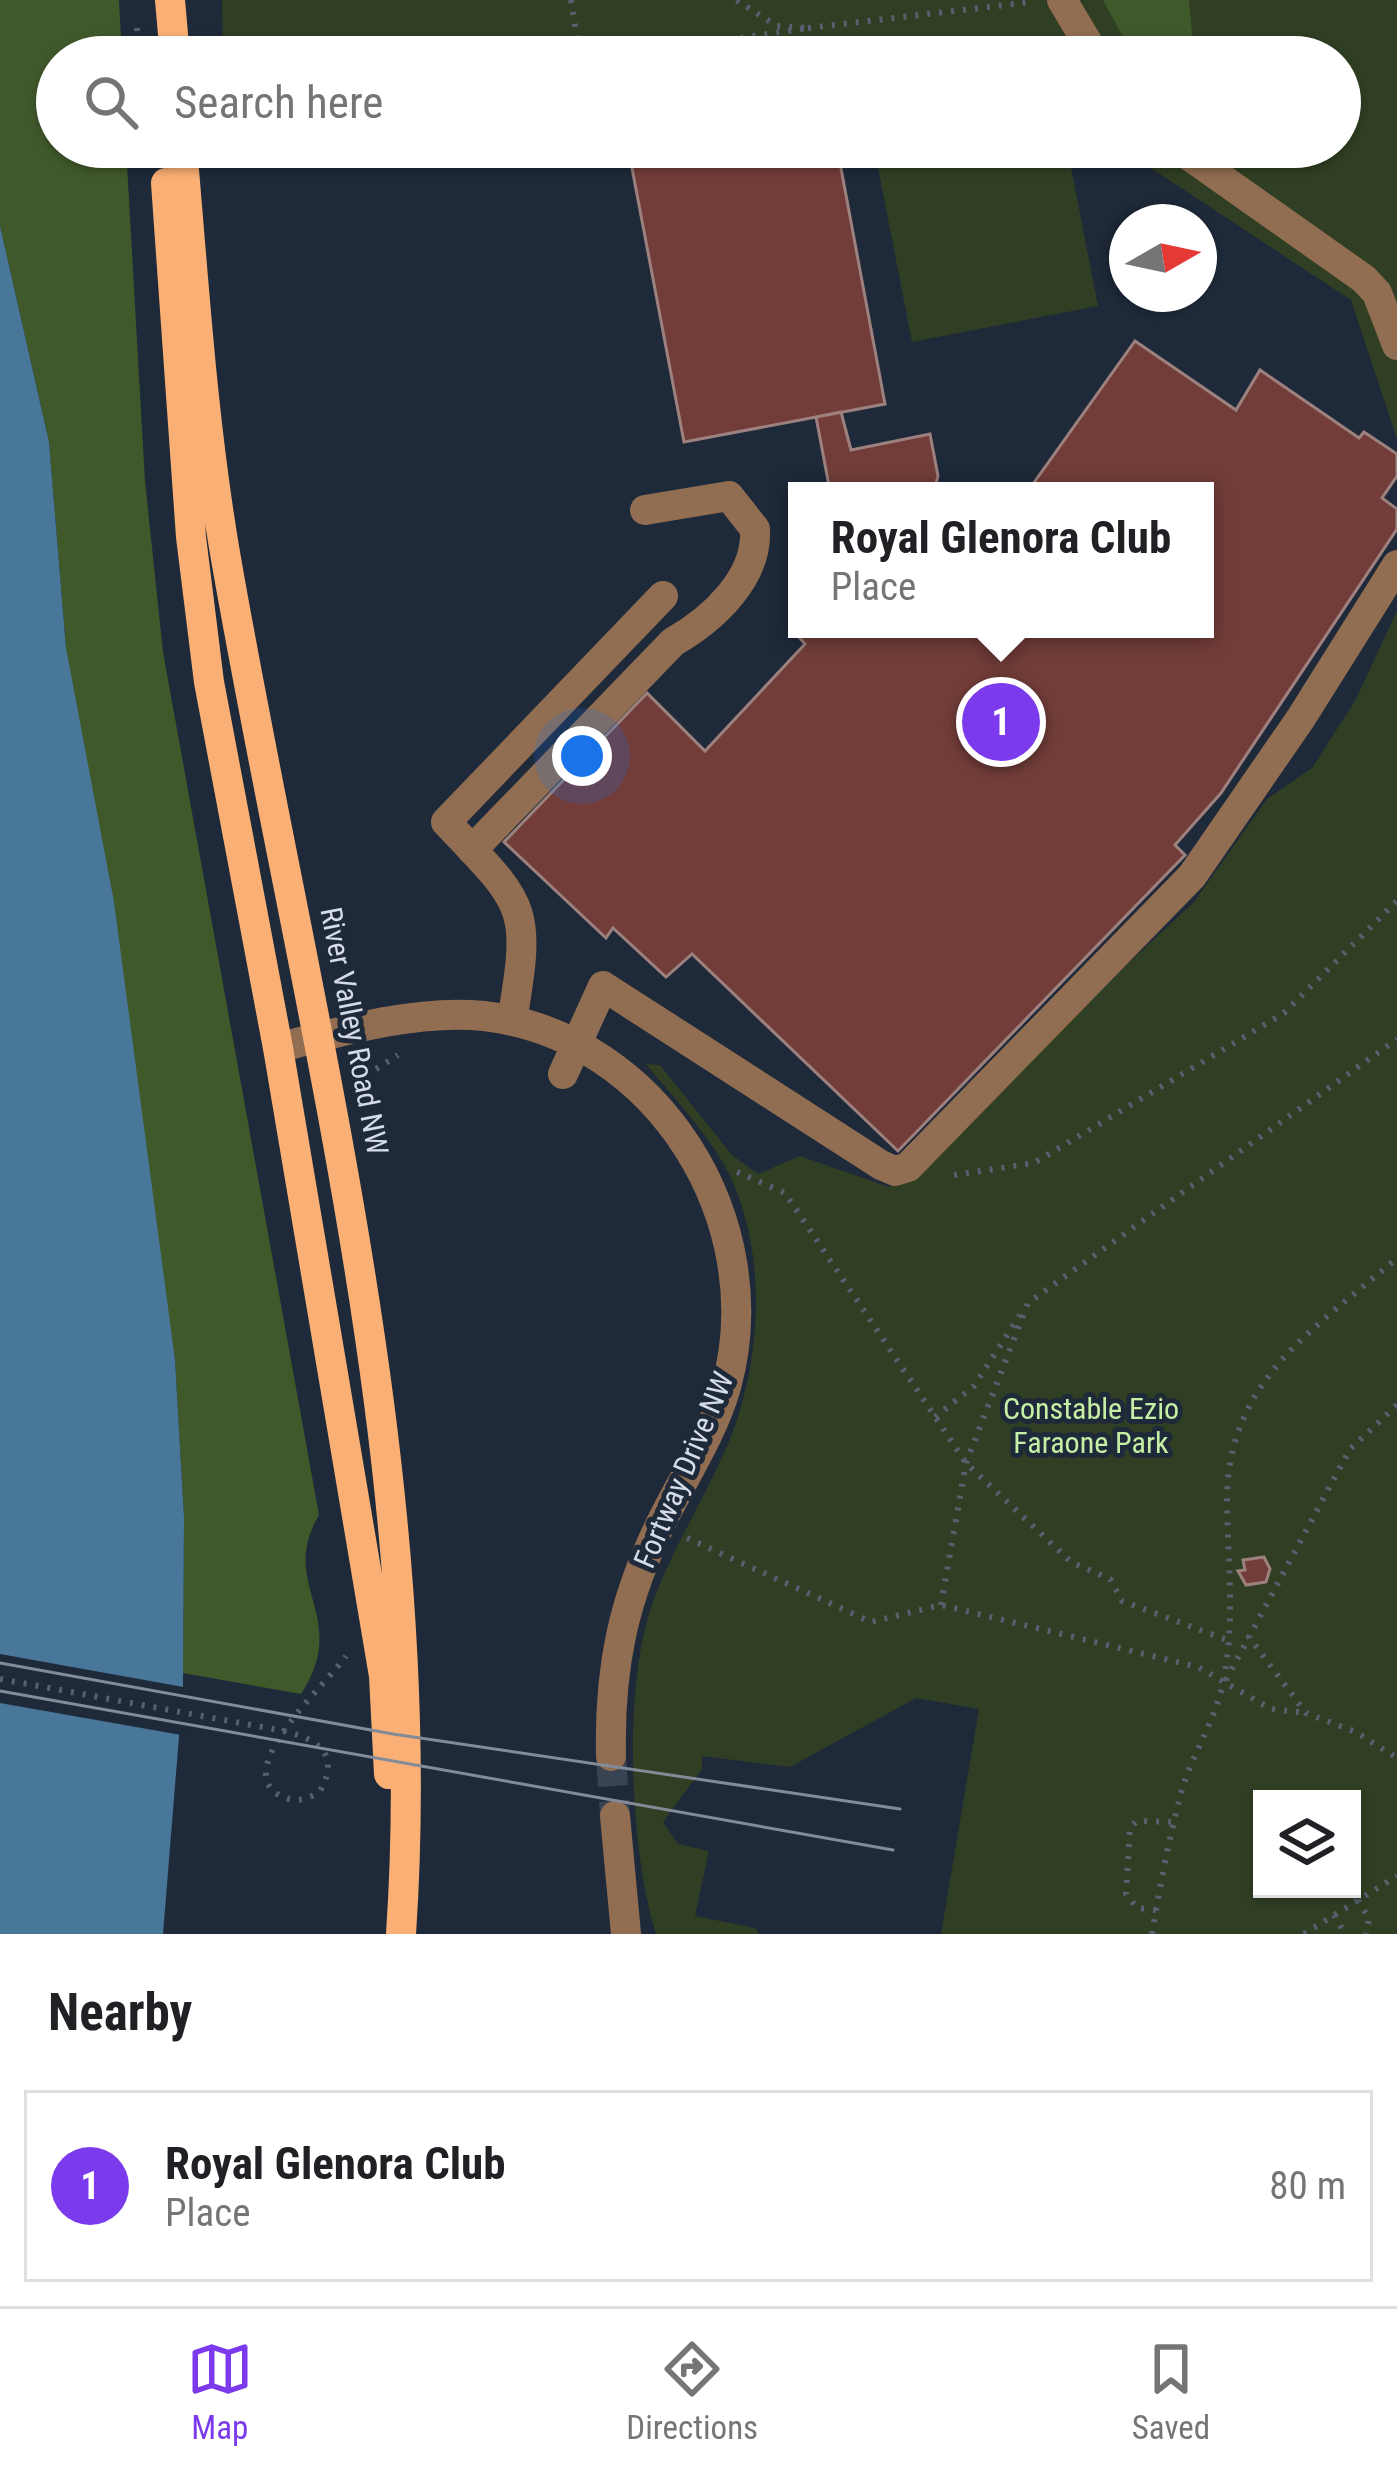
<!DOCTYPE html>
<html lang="en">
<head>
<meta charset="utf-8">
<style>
	body { margin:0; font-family:"Roboto Condensed",sans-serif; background:#f2f2f2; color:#202124 }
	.controls { position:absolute; right:36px; bottom:36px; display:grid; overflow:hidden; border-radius:0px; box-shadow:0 3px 9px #0004 }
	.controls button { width:108px; height:108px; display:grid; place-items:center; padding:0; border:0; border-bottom:3px solid #e0e0e0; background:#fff; color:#202124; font:60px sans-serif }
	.compass { position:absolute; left:1109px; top:204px; width:108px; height:108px; border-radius:50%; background:#fff; box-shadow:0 3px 9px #0004; rotate:81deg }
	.you { position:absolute; left:582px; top:756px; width:42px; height:42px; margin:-30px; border:9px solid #fff; border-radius:50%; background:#1a73e8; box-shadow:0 0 0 18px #1a73e833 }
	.badge { display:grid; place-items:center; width:78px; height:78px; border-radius:50%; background:#7c3aed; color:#fff; font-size:39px; font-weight:700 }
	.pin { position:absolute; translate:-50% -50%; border:6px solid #fff; box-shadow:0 3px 12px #0006 }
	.popup { position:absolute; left:788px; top:482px; width:426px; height:156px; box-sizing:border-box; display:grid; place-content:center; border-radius:0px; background:#fff; filter:drop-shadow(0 3px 9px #0005); font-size:39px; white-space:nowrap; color:#757577 }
	.popup b { font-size:45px; color:#202124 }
	.popup::after { content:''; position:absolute; left:50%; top:100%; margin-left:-24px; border:24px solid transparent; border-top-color:#fff }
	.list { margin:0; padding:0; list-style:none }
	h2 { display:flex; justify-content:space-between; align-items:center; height:156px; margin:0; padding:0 48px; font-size:51px }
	h2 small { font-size:39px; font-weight:400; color:#757577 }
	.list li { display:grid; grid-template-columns:78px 1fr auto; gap:36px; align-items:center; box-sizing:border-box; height:192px; margin:0 24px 24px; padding:0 24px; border:3px solid #e0e0e0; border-radius:0px }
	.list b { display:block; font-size:45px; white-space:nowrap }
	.list p { margin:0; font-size:39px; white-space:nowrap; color:#757577 }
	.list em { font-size:39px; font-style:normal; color:#757577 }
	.icon { flex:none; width:66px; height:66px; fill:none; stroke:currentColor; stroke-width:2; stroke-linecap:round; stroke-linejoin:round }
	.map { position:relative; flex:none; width:1397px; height:1934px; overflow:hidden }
	.search { position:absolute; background:#fff; box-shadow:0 3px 9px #0004; left:36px; right:36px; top:36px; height:132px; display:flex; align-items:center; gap:30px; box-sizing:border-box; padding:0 42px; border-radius:66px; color:#757577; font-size:45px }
	.sheet { height:372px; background:#fff }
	nav { display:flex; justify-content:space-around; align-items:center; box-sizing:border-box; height:168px; border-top:3px solid #e0e0e0; background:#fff; font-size:33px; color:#757577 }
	nav a { display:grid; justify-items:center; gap:6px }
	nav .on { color:#7c3aed }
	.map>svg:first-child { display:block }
	.green { fill:#303f23; fill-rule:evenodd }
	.forest { fill:#40592b }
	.water { fill:#48779a }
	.pier { fill:#1e2939 }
	.building { fill:#723d39; stroke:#9c817e; stroke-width:3 }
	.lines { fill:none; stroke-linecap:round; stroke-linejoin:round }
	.minor-tunnel { stroke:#394453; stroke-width:30; stroke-dasharray:30 15; stroke-linecap:butt }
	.path { stroke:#57606f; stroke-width:6; stroke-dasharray:3 9; stroke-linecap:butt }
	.minor { stroke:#916d51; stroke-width:30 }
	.major { stroke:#fab075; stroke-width:30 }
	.tram { stroke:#838b99; stroke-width:3 }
	.labels { text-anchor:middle; stroke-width:10; stroke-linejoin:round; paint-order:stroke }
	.street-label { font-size:30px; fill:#d5dce7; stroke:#1e2939 }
	.park-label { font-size:30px; fill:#c6efa5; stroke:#1e2939 }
</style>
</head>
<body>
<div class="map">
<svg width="1397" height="1934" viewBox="0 0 1397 1934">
	<rect width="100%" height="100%" fill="#1e2939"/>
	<!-- green -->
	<path class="green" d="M222 0H1397V439L1351 300 1119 147H1340V57H1086L1067 47 1007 57H831L826 36 692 57H223Z
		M874 147H1067L1098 306 912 342Z
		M1397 611V1934H941L979 1709 916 1698 790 1767 702 1756V1769L663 1822 678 1844 709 1851 695 1916 755 1928 759 1934H656C630 1851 623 1690 651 1608 671 1548 709 1493 732 1434 765 1348 768 1229 715 1150 695 1120 669 1092 646 1064L660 1065 732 1155 758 1174 800 1156 889 1187 918 1177 1075 1013 1194 902 1267 799 1312 768 1355 701ZM1262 1799H1352V1889H1262Z"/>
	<!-- forest -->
	<path class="forest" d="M0 0H119L122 57H57V147H126L145 481 163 652 319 1515C277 1586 352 1616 301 1694L183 1673 184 1517 175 1360 66 648 49 442 0 226Z
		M1103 0H1189L1194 57H1134Z"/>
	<!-- water -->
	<path class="water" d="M0 226 49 442 66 648 114 902 175 1360 184 1517 183 1687 163 1934H0Z"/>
	<!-- pier -->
	<path class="pier" d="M0 1654 189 1688 187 1736 0 1703Z"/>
	<!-- building -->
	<path class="building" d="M628 147H837L885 404 684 442Z
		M1135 341 1236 410 1260 370 1359 438 1364 432 1397 454V476L1382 498 1397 509V529L1221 793 1175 845 1185 855 898 1151 692 954 666 977 613 928 606 938 504 842 647 693 705 751 805 644 792 629 797 624V629H1205V491H1028Z
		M841 412 851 450 930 434 938 476 934 491H830L816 417Z
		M1264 1557 1270 1569 1266 1582 1246 1585 1238 1571 1245 1570 1243 1560Z"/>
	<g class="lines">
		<!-- minor-tunnel -->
		<path class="minor-tunnel" d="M611 1756 615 1816"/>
		<!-- path -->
		<path class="path" d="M571 0 580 57
			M137 28 139 57
			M808 28 1031 2
			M610 57 808 28 777 26 736 0
			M376 1069 398 1055
			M737 1172 785 1193 966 1463 1071 1562 1110 1579 1122 1601 1230 1641
			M954 1175 1034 1163 1284 1013 1397 901
			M1397 1405 1350 1449 1249 1637 1306 1713 1356 1732 1397 1758
			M935 1417 974 1386 1020 1315
			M687 1538 871 1622 941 1605 1198 1667 1271 1709 1306 1713
			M941 1605 966 1463 1028 1303 1397 1039
			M0 1679 273 1729C309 1735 344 1749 320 1791 309 1799 297 1803 283 1797 226 1772 329 1682 346 1656
			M1226 1680 1248 1639
			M1358 1900 1369 1919 1366 1934
			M1156 1910 1137 1908 1126 1894 1130 1828 1137 1821 1174 1822
			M1334 1915 1345 1934
			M1152 1934C1160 1886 1169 1837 1182 1790 1193 1752 1217 1718 1224 1678 1235 1620 1228 1562 1227 1504 1226 1380 1313 1331 1397 1258
			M1304 1934 1397 1876"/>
		<!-- minor -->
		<path class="minor" d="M1062 0 1096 57
			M1177 147 1364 279 1377 293 1397 345
			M472 850 673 642C713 619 758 578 755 529L729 496 645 510
			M512 1021C532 904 525 906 446 822L663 596
			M278 1048C341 1031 418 1009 484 1016 658 1036 772 1222 726 1387 713 1433 684 1477 663 1519 623 1599 609 1668 611 1756
			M563 1074 603 986 881 1165 895 1171 908 1167 1192 876 1301 718 1397 565
			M615 1816 626 1934"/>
		<!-- major -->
		<path class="major" d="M170 0 175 57
			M182 147C194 283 202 418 225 553 304 1009 433 1467 401 1934
			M166 183 191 537 209 682 278 1048 384 1676 389 1774"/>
		<!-- tram -->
		<path class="tram" d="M0 1663 393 1734 900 1809
			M0 1691 893 1850"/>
	</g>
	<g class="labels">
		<!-- street labels -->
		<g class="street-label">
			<text transform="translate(354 1031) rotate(79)" y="10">River Valley Road NW</text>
			<text transform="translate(684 1470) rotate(-67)" y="10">Fortway Drive NW</text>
		</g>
		<!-- park labels -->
		<g class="park-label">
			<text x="1091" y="1419">Constable Ezio<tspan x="1091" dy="34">Faraone Park</tspan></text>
		</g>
	</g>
</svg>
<div class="controls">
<button><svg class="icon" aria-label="layers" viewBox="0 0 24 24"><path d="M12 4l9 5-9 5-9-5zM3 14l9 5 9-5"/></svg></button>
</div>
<svg class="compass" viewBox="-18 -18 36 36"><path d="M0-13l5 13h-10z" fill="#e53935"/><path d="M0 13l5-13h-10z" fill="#757577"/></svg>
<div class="you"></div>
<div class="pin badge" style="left:1001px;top:722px">1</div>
<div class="popup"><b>Royal Glenora Club</b>Place</div>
<div class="search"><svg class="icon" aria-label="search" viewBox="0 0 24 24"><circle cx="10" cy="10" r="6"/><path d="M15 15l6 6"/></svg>Search here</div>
</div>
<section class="sheet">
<h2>Nearby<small></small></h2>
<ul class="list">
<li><span class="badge">1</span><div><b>Royal Glenora Club</b><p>Place</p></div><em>80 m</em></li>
</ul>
</section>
<nav>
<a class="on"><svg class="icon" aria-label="map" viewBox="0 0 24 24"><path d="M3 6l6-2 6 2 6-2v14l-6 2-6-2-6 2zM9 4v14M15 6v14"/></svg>Map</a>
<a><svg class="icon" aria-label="directions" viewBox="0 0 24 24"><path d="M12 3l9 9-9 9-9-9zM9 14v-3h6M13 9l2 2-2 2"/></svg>Directions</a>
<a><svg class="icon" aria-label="saved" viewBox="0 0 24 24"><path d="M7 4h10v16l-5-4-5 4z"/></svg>Saved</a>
</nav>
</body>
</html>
